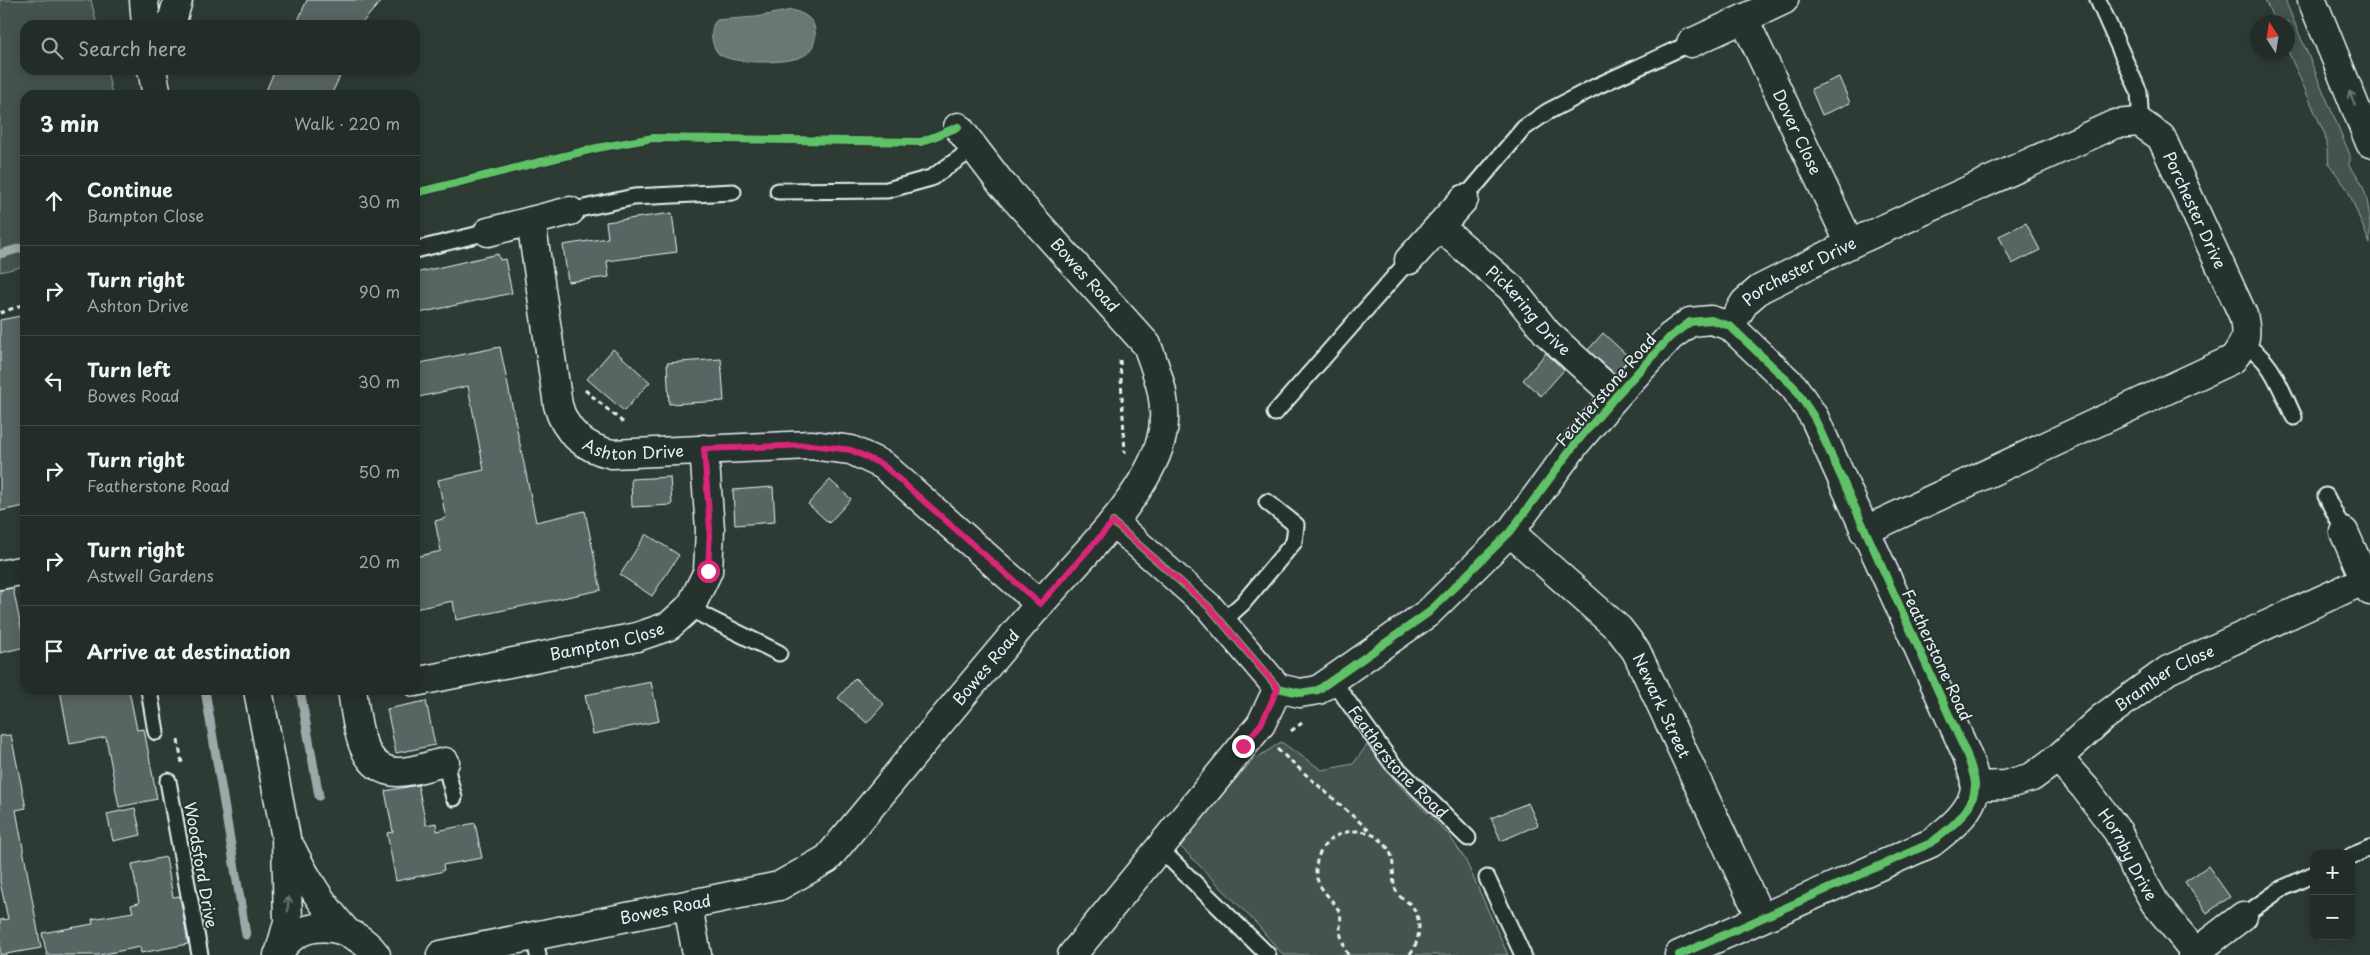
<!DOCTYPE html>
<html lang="en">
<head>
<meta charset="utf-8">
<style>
	body { margin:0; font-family:"Playpen Sans",sans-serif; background:#2e3834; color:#f1f3f6 }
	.controls { position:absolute; right:15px; bottom:15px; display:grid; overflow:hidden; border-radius:10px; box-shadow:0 2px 12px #0003 }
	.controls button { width:45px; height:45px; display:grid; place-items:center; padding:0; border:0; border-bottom:1px solid #3f4845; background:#222c28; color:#f1f3f6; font:25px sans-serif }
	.compass { position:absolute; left:2250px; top:15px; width:45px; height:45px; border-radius:50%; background:#222c28; box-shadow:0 2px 12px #0003; rotate:348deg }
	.stop { position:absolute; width:15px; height:15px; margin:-11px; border:4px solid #db2777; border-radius:50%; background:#fff }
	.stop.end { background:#db2777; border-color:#fff; box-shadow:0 1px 5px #0008 }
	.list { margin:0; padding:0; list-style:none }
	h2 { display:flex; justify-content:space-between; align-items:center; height:65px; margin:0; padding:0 20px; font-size:21px }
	h2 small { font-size:16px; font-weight:400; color:#a2a7a8 }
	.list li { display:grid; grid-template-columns:32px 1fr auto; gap:15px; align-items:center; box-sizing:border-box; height:90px; padding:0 20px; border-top:1px solid #3f4845 }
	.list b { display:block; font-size:19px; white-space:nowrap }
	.list p { margin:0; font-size:16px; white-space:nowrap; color:#a2a7a8 }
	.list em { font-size:16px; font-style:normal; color:#a2a7a8 }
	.icon { flex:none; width:28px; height:28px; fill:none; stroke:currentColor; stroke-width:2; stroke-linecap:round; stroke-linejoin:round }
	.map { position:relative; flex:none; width:2370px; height:955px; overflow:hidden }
	.search { position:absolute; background:#222c28; box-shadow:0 2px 12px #0003; left:20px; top:20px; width:400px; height:55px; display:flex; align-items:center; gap:12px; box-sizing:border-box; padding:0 18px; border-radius:15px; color:#a2a7a8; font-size:19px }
	.panel { position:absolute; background:#222c28; box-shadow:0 2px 12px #0003; left:20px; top:90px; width:400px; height:605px; border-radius:15px }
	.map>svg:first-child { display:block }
	.green { fill:#45524e; stroke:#96a2a3 }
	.water { fill:#6b7775; stroke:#9da8a9 }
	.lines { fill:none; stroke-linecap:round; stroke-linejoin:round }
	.stream { stroke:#9da8a9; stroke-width:9 }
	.building { fill:#596563; stroke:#e8f1f8 }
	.service-casing { stroke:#e8f1f8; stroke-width:19 }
	.minor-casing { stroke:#e8f1f8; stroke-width:31 }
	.tertiary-casing { stroke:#e8f1f8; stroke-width:31 }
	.trunk-casing { stroke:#e8f1f8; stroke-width:31 }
	.path { stroke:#e8f1f8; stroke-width:3; stroke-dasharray:5 4; stroke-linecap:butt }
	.service { stroke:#26332d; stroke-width:15 }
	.minor { stroke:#26332d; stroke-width:28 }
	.tertiary { stroke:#26332d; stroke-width:28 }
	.trunk { stroke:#26332d; stroke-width:28 }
	.cycleway-casing { stroke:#26332d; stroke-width:11 }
	.cycleway { stroke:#61c268; stroke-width:8 }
	.oneway { stroke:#6a7674 }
	.route { stroke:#db2777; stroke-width:6 }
	.labels { text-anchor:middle; stroke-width:4; stroke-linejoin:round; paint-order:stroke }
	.street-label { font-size:16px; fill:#e8f1f8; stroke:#26332d }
</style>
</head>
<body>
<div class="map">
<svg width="2370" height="955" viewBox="0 0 2370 955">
	<rect width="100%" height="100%" fill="#2e3b35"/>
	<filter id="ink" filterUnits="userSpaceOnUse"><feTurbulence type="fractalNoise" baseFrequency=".02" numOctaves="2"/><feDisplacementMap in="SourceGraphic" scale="10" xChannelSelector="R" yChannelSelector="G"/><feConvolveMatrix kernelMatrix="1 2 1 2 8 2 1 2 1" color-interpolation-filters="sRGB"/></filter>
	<g filter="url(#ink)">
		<!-- green -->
		<path class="green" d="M0 0H91L97 25H25V70H107L112 95H25V266L0 272Z
			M2265 0H2285L2350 155 2349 166C2370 186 2370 217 2370 244L2348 190 2329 164 2325 135 2288 51V22H2275Z
			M1281 742 1322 770 1353 764 1367 745 1398 784 1449 835 1465 859 1508 955H1283L1255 922 1178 844 1252 761Z"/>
		<!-- water -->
		<path class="water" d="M792 10C803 13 815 19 815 31 816 41 813 49 805 55 791 64 733 65 719 54 714 49 711 40 712 33 712 28 713 23 717 20L756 17Z"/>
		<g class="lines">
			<!-- stream -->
			<path class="stream" d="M0 254 25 247
				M205 690 246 935
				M300 690 319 796"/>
		</g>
		<!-- building -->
		<path class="building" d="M307 0H382L360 25H296Z
			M275 70H343L331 95H264Z
			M1839 77 1850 103 1822 115 1811 89Z
			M672 213 677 252 607 261 609 277 568 282 563 245 608 238 606 222Z
			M2026 223 2040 250 2012 264 1999 236Z
			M498 254 500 260 505 259 512 293 415 314V273Z
			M25 315V506L0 511V320Z
			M1603 333 1630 358 1615 374 1588 350Z
			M500 347 536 522 585 511 601 590 456 620 453 601 415 609V557L441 551 435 521 446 518 438 480 484 470 468 386 419 397 415 378V364Z
			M613 349 650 382 624 411 587 379Z
			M1546 353 1564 370 1541 396 1523 380Z
			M721 359 724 401 669 404 667 363Z
			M670 477 672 505 632 507 631 479Z
			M830 480 851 499 829 523 808 504Z
			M773 487 775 522 735 525 733 490Z
			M646 534 679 555 652 596 620 575Z
			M13 588 25 647 0 653V590Z
			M855 678 884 704 867 723 838 698Z
			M651 682 659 721 593 734 585 695Z
			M60 690H129L137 730 144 729 157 799 119 807 106 737 70 744Z
			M426 701 435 745 396 753 387 709Z
			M11 735 26 808 16 810 41 948 0 955V920L8 919 0 882V736Z
			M418 785 426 825 436 823 437 831 475 823 482 858 443 865 444 870 440 872 396 881 387 833 393 832 385 791Z
			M1528 803 1538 825 1501 841 1491 818Z
			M135 808 141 835 113 841 107 814Z
			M166 857 173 897 180 896 188 944 141 953 140 947 99 955H47L42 933 93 924 92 919 133 912 131 905 139 903 132 864Z
			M2208 866 2230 897 2207 913 2185 882Z"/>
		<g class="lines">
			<defs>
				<g id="service">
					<path d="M2098 0 2139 92 2140 110 2139 122"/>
					<path d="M778 191 887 190 931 178 973 149"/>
					<path d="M1464 199 1524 128 1547 112 1597 86 1691 43"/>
					<path d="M570 211 634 197 733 192"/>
					<path d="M415 250 488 232"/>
					<path d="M2244 345C2272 358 2281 390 2294 417"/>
					<path d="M1275 413 1409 260"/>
					<path d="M2326 496 2344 532"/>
					<path d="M691 606 704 616 779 653"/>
					<path d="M1222 622 1243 603 1294 542 1296 525 1267 502"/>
					<path id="s1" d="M1333 681 1392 763 1468 838"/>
					<path d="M149 690 156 732"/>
					<path d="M445 762 454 798"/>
					<path d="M168 781 200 955"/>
					<path d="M1159 848 1268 955"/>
					<path d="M2351 856 2370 848"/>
					<path d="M1487 878 1523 955"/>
					<path d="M2243 916 2281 889 2314 874"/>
					<path d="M534 935 538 955"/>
				</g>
				<g id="minor">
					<path id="s2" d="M1744 19 1850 244"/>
					<path d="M1691 43 1784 0"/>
					<path id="s3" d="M531 221 558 405C565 432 584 448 612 454L811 445 851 450 883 465 1040 604"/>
					<path id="s4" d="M1440 227 1511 288 1547 333 1616 396"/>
					<path d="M488 232 570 211"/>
					<path d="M1409 260 1464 199"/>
					<path id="s5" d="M1730 326 1745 302 1760 289 1850 244 2115 124 2139 122 2161 137 2243 315C2248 336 2246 342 2233 359L1864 531"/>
					<path d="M1113 522 1209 607 1278 688 1300 693 1318 690 1428 613 1510 532 1576 443 1616 396 1670 337 1690 322 1711 320 1730 326 1794 387 1814 417 1967 755C1970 764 1975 776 1975 785 1975 810 1948 830 1931 843L1679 955"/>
					<path id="s6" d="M1510 532 1619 629 1636 651 1761 918"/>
					<path d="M2344 532 2370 591"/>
					<path d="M0 575 25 570"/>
					<path id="s7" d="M415 682 637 637 669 626 691 606 708 571 710 529 704 449"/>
					<path d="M352 690C357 719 358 769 396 772 411 773 430 765 445 762"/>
					<path id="s8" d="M2058 758 2085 788 2118 832 2135 868 2155 903 2195 952"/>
					<path id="s9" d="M1975 786 2005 785 2032 777 2058 758 2102 718 2168 670 2365 580"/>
					<path d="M688 906 697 955"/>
					<path id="s10" d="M441 955 779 886 827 859C898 774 968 687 1040 604 1079 559 1146 497 1161 440 1170 406 1159 377 1147 345L1000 182 958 127"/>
					<path d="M1072 955 1261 724 1278 688"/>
					<path d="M2192 955 2243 916"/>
				</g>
				<path id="tertiary" d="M144 0 146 25
					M171 25 178 0
					M152 70 157 95
					M258 690 286 838 288 922 280 951
					M291 848C307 880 321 903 345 930
					M278 955C298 915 352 922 376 955"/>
				<path id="trunk" d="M2312 0 2370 143"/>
			</defs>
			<!-- service casing -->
			<use href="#service" class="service-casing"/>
			<!-- minor casing -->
			<use href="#minor" class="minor-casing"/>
			<!-- tertiary casing -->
			<use href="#tertiary" class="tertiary-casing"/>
			<!-- trunk casing -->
			<use href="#trunk" class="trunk-casing"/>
			<!-- path -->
			<path class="path" d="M0 313 25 304
				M1120 360 1125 453
				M585 390 626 425
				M1291 731 1302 723
				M178 740 182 763
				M1277 749 1371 832
				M1348 955C1344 947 1341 938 1340 930 1340 924 1342 916 1339 911 1331 896 1315 888 1316 869 1317 832 1365 817 1387 847 1398 861 1389 882 1398 894 1401 899 1408 901 1412 906 1423 920 1420 943 1409 955"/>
			<!-- service -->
			<use href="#service" class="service"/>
			<!-- minor -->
			<use href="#minor" class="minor"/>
			<!-- tertiary -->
			<use href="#tertiary" class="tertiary"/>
			<!-- trunk -->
			<use href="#trunk" class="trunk"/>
			<defs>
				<path id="cycleway" d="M415 193 597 148 653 138 921 142 958 127
					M1113 522 1209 607 1278 688 1300 693 1318 690 1428 613 1510 532 1576 443 1616 396 1670 337 1690 322 1711 320 1730 326 1794 387 1814 417 1967 755C1970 764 1975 776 1975 785 1975 810 1948 830 1931 843L1679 955"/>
			</defs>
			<!-- cycleway casing -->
			<use href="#cycleway" class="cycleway-casing"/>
			<!-- cycleway -->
			<use href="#cycleway" class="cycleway"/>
		</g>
		<!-- one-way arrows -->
		<defs><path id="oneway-shaft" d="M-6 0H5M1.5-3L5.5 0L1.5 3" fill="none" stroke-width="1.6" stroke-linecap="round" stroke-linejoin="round" transform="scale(1.25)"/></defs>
		<g class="oneway">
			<use href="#oneway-shaft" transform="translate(2352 98) rotate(-112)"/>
			<use href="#oneway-shaft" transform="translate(288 904) rotate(-88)"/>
		</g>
	</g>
	<g class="lines" filter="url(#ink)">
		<!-- route -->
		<path class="route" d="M708 571 710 529 704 449 812 445 851 450 883 465 1040 604 1113 522 1209 607 1278 688 1261 724 1243 746"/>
	</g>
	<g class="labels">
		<!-- street labels -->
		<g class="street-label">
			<text dy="6" stroke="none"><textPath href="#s2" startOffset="125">Dover Close</textPath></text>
			<text dy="6" stroke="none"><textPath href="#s5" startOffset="571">Porchester Drive</textPath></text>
			<text dy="6" stroke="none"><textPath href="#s5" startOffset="91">Porchester Drive</textPath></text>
			<text transform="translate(1085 275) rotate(48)" y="6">Bowes Road</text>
			<text dy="6" stroke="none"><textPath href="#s4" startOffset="122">Pickering Drive</textPath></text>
			<text transform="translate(1606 390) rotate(-49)" y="6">Featherstone Road</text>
			<text dy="6" stroke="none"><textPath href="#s3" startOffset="284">Ashton Drive</textPath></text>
			<text dy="6" stroke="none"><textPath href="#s7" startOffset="196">Bampton Close</textPath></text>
			<text transform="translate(1937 655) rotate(65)" y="6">Featherstone Road</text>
			<text dy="6" stroke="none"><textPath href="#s10" startOffset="649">Bowes Road</textPath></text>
			<text dy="6" stroke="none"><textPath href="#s9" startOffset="224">Bramber Close</textPath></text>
			<text dy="6" stroke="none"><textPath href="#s6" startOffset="234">Newark Street</textPath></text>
			<text dy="6" stroke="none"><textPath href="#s1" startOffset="104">Featherstone Road</textPath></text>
			<text dy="6" stroke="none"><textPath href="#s8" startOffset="120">Hornby Drive</textPath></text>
			<text transform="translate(201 865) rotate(80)" y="6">Woodsford Drive</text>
			<text dy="6" stroke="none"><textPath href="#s10" startOffset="229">Bowes Road</textPath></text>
		</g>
	</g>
</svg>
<div class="controls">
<button>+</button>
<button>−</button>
</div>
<svg class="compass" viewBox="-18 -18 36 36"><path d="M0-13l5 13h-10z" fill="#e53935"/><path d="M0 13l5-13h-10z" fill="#a2a7a8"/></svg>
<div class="stop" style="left:708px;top:571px"></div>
<div class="stop end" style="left:1243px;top:746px"></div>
<div class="search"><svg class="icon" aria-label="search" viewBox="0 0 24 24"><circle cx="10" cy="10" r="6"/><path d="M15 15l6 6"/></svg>Search here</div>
<section class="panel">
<h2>3 min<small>Walk · 220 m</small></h2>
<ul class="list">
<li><svg class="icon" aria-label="ahead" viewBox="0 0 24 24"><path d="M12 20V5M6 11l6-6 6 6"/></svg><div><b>Continue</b><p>Bampton Close</p></div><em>30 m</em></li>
<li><svg class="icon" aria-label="right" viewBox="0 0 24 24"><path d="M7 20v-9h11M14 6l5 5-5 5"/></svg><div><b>Turn right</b><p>Ashton Drive</p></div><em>90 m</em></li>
<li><svg class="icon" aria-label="left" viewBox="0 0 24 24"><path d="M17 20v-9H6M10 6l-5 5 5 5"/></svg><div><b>Turn left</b><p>Bowes Road</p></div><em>30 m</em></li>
<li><svg class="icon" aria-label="right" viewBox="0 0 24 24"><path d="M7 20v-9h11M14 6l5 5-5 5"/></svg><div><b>Turn right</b><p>Featherstone Road</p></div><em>50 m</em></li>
<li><svg class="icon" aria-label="right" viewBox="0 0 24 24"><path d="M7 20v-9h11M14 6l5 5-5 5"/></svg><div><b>Turn right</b><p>Astwell Gardens</p></div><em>20 m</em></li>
<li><svg class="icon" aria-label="arrive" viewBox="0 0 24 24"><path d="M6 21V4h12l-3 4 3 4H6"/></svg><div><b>Arrive at destination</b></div></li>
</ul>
</section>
</div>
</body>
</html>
